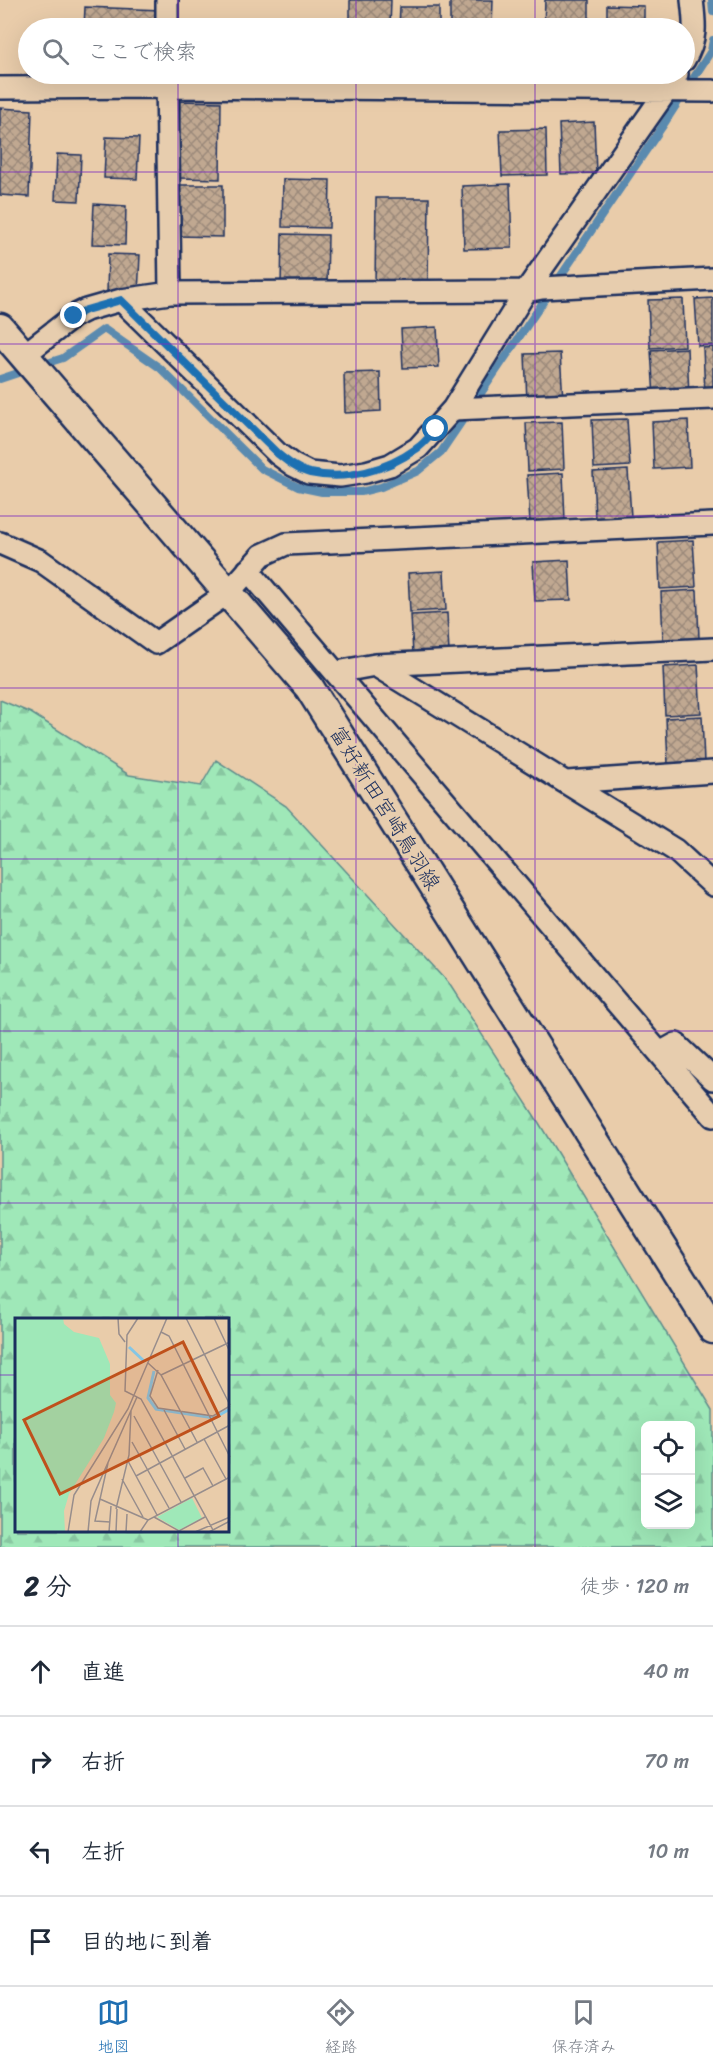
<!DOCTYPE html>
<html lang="ja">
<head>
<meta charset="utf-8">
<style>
	body { margin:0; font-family:Sriracha,"Klee One",sans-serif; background:#f6f6f7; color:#1f2937 }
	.controls { position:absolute; right:18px; bottom:18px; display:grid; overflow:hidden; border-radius:9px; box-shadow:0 6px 24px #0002 }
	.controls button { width:54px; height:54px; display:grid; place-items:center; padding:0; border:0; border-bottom:2px solid #e0e1e3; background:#fff; color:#1f2937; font:30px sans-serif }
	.stop { position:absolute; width:18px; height:18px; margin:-14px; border:4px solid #1f6fb2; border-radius:50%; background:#fff }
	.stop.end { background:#1f6fb2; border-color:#fff; box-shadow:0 2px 6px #0008 }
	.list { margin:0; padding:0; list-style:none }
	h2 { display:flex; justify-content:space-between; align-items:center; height:78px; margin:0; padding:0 24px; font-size:26px }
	h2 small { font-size:20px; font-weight:400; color:#747a83 }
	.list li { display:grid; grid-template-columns:39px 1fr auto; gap:18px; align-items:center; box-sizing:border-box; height:90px; padding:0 24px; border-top:2px solid #e0e1e3 }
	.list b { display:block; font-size:22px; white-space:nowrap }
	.list em { font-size:20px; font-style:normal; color:#747a83 }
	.icon { flex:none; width:33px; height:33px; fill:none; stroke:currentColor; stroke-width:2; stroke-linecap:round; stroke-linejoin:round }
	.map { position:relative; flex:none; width:713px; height:1547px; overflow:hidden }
	.search { position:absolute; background:#fff; box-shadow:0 6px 24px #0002; left:18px; right:18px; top:18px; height:66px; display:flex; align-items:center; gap:15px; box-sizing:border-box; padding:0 21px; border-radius:33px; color:#747a83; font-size:22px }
	.sheet { height:438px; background:#fff }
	nav { display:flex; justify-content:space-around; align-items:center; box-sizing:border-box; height:84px; border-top:2px solid #e0e1e3; background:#fff; font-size:16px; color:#747a83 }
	nav a { display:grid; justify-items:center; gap:3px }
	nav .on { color:#1f6fb2 }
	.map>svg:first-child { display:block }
	.forest { fill:url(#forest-firs); stroke:#5d8c8b; stroke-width:1.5; fill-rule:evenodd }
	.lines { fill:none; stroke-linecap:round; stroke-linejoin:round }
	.stream { stroke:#5a8aaf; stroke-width:8 }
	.building { fill:url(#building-cross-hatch); stroke:#1b2f5e; stroke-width:1.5 }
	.minor-casing { stroke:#1b2f5e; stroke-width:26 }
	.secondary-casing { stroke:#1b2f5e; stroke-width:33 }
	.minor { stroke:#e7cdae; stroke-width:21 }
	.secondary { stroke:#e7cdae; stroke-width:28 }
	.route { stroke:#1f6fb2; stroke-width:8 }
	.grid { fill:none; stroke:#7b2cbf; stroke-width:1.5; stroke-opacity:0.55 }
	.labels { text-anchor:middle; stroke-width:4.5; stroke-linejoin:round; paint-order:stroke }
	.street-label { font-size:21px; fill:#1b2f5e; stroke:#e7cdae }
	.inset-river { fill:none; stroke:#84c6e5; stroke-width:3 }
	.inset-road { fill:none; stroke:#978d8c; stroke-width:1.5 }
	.view { fill:#bf511c; fill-opacity:0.15; stroke:#bf511c; stroke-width:3 }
	.inset-edge { fill:none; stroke:#1b2f5e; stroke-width:3 }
</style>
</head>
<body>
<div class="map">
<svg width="713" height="1547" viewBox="0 0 713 1547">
	<defs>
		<pattern id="forest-firs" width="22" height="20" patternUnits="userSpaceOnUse" patternTransform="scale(1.5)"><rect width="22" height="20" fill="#9fe8b8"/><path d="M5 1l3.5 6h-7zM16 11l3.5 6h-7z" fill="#88c7a1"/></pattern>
		<pattern id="building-cross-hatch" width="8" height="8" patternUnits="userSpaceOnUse" patternTransform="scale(1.5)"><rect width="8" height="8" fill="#c0a891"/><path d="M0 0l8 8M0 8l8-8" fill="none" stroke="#9b897a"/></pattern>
	</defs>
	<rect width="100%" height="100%" fill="#e9ccaa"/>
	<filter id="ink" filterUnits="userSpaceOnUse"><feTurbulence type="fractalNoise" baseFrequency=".0167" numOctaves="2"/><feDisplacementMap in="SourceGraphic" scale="12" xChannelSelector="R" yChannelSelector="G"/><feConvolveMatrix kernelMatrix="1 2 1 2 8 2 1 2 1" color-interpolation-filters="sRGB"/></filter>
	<g filter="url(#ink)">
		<!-- forest -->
		<path class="forest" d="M0 700 31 713 129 775 201 786 216 760 286 806 448 982 539 1123 713 1410V1547H0ZM16 1319H228V1530H16ZM646 1426H690V1524H646Z"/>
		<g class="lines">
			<!-- stream -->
			<path class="stream" d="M712 0 713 12
				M41 365 63 358 104 329 160 368 262 469 298 487 322 492H361L381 487 418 471 441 452 662 127 711 51 713 40
				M0 379 27 370"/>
		</g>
		<!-- building -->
		<path class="building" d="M350 0H391L390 28H350Z
			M450 0H493L492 28H450Z
			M545 0H589V28H544Z
			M607 5 644 6V28H607Z
			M85 7 161 10 160 28H84Z
			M400 7H439V28H399Z
			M258 26 309 27V28H258Z
			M257 74H308V81L257 79Z
			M449 74H492L491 83 449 82Z
			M543 74H588V80L543 79Z
			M606 74H643V81L606 80Z
			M180 101 221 102 220 179 178 178Z
			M0 108 32 110 29 197 0 195Z
			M594 122 596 173 561 174 559 124Z
			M546 129 547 175 502 176 500 130Z
			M106 137 139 138 137 179 104 178Z
			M57 154 81 155 79 201 55 200Z
			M283 179 330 180 329 228 282 227Z
			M510 184 512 248 464 249 462 186Z
			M177 185H223V237L177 236Z
			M376 198H429L428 288 375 287Z
			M94 204 126 206 125 245 92 244Z
			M282 234 328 235 327 288 281 287Z
			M108 254 140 255 138 294 107 293Z
			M713 298V345L698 346 695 299Z
			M683 299 685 346 650 348 648 300Z
			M437 327 439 367 403 368 401 329Z
			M713 347V394L705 395 703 348Z
			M687 348 689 396 654 397 651 350Z
			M560 353 563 400 527 402 525 354Z
			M380 372 381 411 345 413 344 373Z
			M627 419 630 466 594 468 592 420Z
			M688 420 690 467 654 469 652 422Z
			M562 422 564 469 528 471 526 423Z
			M628 470 631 517 595 519 593 472Z
			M563 473 565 521 530 523 527 475Z
			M693 540 696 587 660 589 658 542Z
			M569 560 571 600 535 601 533 562Z
			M444 571 446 610 410 612 408 573Z
			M697 590 699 638 663 640 661 592Z
			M447 613 449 653 413 655 411 615Z
			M698 665 701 713 665 715 663 667Z
			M702 716 704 763 668 765 666 718Z"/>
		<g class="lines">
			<defs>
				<path id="minor" d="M167 28V0
					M684 60C697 38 695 25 692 0
					M167 75 170 293
					M0 88 167 87 713 91
					M121 300 278 454 293 465 309 473 340 476 366 472 390 465 418 448 453 409 526 291 667 90 677 74
					M24 355 74 316 86 310 121 300 170 293 526 291 542 288 713 279
					M453 409 713 398
					M0 543 41 561 156 643 229 592 262 555 286 544 713 524
					M248 570 713 1116
					M375 665 713 649
					M337 672 375 665 675 850 713 885
					M567 782 713 772
					M660 1053 676 1044 713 1079"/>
				<path id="secondary" d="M0 328 309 687 713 1329"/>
			</defs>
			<!-- minor casing -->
			<use href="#minor" class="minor-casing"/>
			<!-- secondary casing -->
			<use href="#secondary" class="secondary-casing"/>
			<!-- minor -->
			<use href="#minor" class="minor"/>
			<!-- secondary -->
			<use href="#secondary" class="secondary"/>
		</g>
	</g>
	<g class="lines" filter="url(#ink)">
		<!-- route -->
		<path class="route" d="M74 316 86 310 121 300 278 454C288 462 298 470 310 473 347 481 387 470 416 449 424 444 430 436 436 429"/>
	</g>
	<!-- grid -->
	<path class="grid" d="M178 0V28M356 0V28M535 0V28M178 74V1319M356 74V1547M535 74V1547M0 172H713M0 344H713M0 516H713M0 688H713M0 859H713M0 1031H713M0 1203H713M0 1375H16M228 1375H713M178 1530V1547"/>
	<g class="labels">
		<!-- street labels -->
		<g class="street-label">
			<text transform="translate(385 808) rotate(58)" y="7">富好新田宮崎鳥羽線</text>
		</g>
	</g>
	<!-- overview -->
	<g transform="translate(15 1318)">
		<rect width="214" height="214" fill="#e9ccaa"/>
		<path d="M177 180 187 200 164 212 142 199Z" fill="#9fe8b8"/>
		<path d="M0 0H48L49 6 59 14 84 20 95 46V77L101 85 99 94 89 120 54 176 49 193 50 214H0Z" fill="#9fe8b8"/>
		<path class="inset-river" d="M114 29 130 44M139 53 133 80 141 91 199 100 215 91"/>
		<path class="inset-road" d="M103 0 104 16 110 24M123 0 112 17 110 73 126 81 198 212M171 0 215 87M199 0 215 34M146 14 154 18 215 139M133 45 146 57 182 124M143 52 135 78 143 90 198 98 215 88M146 57 215 24M149 92 170 131M119 98 166 184M189 121 211 161M117 124 154 190M113 143 142 197M93 145 85 181 133 202M121 158 215 107M170 160 188 150 198 168M107 161 128 199M85 181 80 203 95 204M101 191 114 137 116 93M139 199 164 213 190 199M53 214 59 177 113 91 152 0M73 214 76 183 122 79M94 214 96 188M101 214 102 191M111 214 112 196M125 214 133 202 215 159M180 214 215 199M194 214 215 203"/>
		<path class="view" d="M168 24 204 98 45 176 9 102Z"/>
		<rect width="214" height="214" class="inset-edge"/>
	</g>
</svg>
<div class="controls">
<button><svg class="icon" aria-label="locate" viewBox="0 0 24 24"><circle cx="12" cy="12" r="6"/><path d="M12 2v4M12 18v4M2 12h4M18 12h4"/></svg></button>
<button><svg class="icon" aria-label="layers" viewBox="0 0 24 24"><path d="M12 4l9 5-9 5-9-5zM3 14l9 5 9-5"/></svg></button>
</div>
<div class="stop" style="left:436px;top:429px"></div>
<div class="stop end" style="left:74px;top:316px"></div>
<div class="search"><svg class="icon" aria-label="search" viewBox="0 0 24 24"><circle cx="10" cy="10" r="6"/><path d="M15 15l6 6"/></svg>ここで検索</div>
</div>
<section class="sheet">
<h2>2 分<small>徒歩 · 120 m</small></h2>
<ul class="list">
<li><svg class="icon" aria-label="ahead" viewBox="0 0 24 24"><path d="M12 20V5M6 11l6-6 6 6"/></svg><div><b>直進</b></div><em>40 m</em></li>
<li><svg class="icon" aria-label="right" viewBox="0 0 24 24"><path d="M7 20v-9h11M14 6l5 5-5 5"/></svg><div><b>右折</b></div><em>70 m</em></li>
<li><svg class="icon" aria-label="left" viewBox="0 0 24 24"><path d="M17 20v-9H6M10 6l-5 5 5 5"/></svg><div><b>左折</b></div><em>10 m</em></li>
<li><svg class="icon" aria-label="arrive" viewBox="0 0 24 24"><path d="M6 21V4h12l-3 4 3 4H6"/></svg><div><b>目的地に到着</b></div></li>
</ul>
</section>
<nav>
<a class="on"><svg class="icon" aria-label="map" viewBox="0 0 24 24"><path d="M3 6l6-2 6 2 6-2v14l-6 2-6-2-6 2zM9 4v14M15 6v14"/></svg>地図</a>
<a><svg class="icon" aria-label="directions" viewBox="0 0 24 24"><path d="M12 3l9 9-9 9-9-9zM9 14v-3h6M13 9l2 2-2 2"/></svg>経路</a>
<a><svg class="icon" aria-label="saved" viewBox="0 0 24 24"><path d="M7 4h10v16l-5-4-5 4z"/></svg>保存済み</a>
</nav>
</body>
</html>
